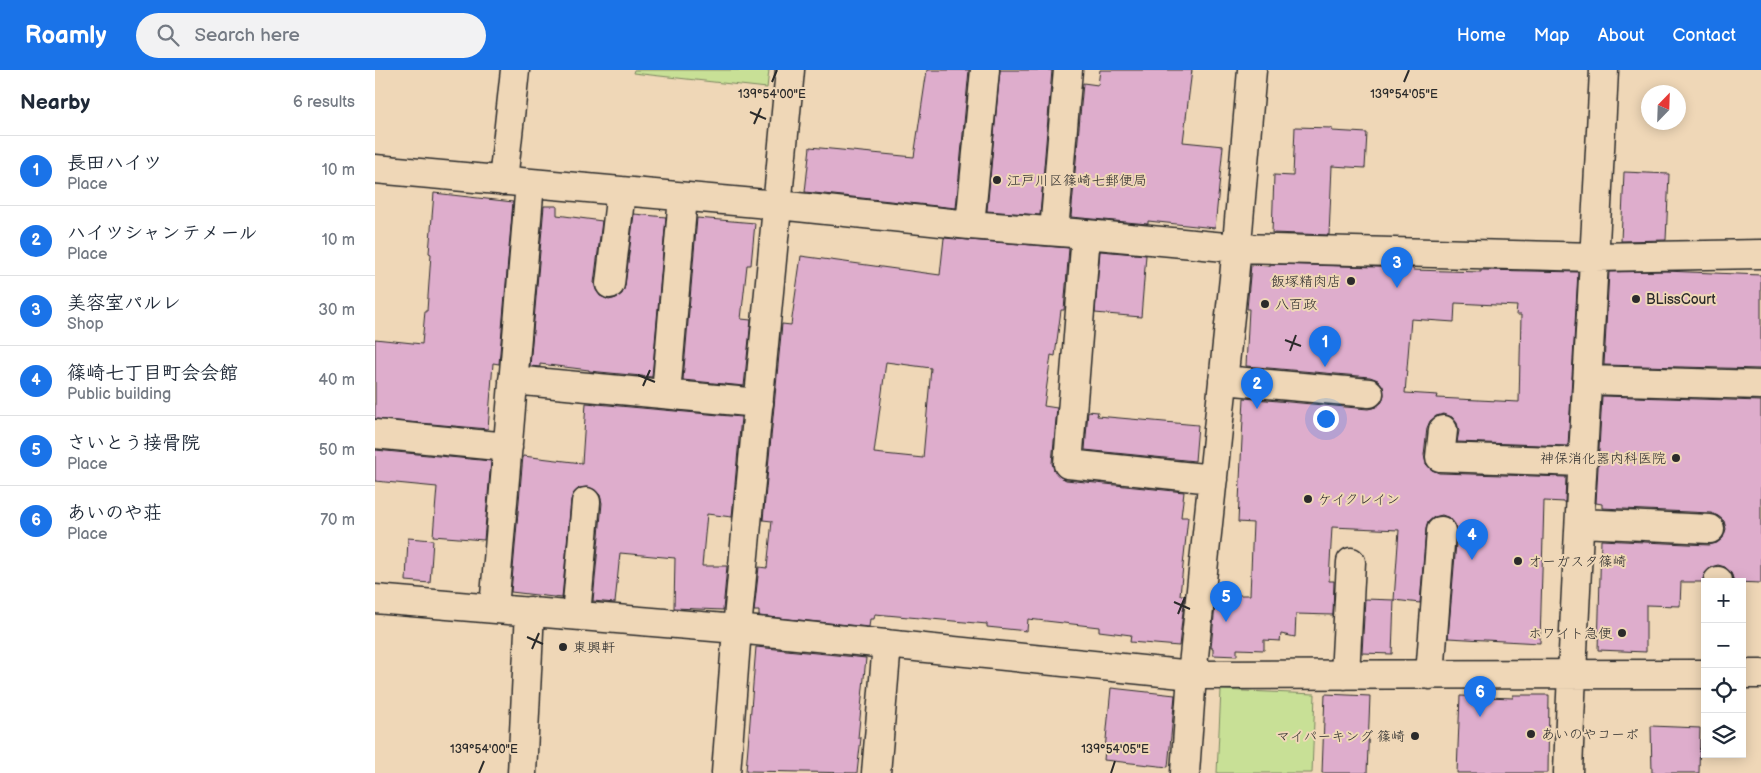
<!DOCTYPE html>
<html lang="en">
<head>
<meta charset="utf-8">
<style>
	body { margin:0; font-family:"Balsamiq Sans","Klee One",sans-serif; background:#f2f2f3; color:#1f2937 }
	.controls { position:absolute; right:15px; bottom:15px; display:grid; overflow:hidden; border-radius:0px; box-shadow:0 2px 12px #0003 }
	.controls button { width:45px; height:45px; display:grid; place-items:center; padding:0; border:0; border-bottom:1px solid #e0e1e3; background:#fff; color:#1f2937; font:25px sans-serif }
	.compass { position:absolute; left:1266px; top:15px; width:45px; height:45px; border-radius:50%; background:#fff; box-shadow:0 2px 12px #0003; rotate:23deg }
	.you { position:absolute; left:950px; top:348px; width:18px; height:18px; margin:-12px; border:4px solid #fff; border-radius:50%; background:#1a73e8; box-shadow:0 0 0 8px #1a73e833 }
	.badge { display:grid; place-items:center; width:32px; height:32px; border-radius:50%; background:#1a73e8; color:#fff; font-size:16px; font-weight:700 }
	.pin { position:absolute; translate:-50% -41px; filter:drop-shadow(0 1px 2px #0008) }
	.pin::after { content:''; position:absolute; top:26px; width:18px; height:15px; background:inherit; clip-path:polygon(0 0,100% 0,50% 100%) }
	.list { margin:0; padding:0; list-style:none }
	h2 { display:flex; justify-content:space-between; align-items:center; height:65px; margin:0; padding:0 20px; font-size:21px }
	h2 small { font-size:16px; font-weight:400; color:#747a83 }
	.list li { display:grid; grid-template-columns:32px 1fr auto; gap:15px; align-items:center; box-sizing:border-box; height:70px; padding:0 20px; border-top:1px solid #e0e1e3 }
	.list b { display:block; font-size:19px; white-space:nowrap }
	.list p { margin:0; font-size:16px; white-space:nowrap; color:#747a83 }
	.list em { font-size:16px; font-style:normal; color:#747a83 }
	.icon { flex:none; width:28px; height:28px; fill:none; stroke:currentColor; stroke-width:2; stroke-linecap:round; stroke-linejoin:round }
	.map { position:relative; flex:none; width:1386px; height:703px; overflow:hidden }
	header { display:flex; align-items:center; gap:30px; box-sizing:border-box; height:70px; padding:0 25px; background:#1a73e8; color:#fff }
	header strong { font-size:24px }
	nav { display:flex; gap:28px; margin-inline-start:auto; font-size:18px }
	.search { width:350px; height:45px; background:#f2f2f3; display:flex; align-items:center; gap:12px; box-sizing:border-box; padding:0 18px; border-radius:28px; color:#747a83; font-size:19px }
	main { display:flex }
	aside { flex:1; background:#fff }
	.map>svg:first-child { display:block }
	.green { fill:#c8e096; stroke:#7a8660 }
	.building { fill:#deadcc; stroke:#2b2b2b; fill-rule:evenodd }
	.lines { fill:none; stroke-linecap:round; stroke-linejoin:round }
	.minor-casing { stroke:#2b2b2b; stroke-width:31 }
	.minor { stroke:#efd7b7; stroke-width:28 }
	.ticks { fill:none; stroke:#2b2b2b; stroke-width:2 }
	.poi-dot { fill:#2b2b2b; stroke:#efd7b7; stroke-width:2 }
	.labels { text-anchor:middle; stroke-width:4; stroke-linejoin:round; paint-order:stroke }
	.poi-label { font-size:14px; fill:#2b2b2b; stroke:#efd7b7; text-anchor:start }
	.ticks-label { font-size:12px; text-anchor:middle; fill:#2b2b2b; stroke:#efd7b7; stroke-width:4; stroke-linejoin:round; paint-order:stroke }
</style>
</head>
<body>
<header>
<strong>Roamly</strong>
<div class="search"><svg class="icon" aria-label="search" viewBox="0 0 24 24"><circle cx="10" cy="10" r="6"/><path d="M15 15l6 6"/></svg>Search here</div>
<nav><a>Home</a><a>Map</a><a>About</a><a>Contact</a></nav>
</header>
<main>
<aside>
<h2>Nearby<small>6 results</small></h2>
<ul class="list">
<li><span class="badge">1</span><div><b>長田ハイツ</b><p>Place</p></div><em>10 m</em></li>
<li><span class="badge">2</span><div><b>ハイツシャンテメール</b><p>Place</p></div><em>10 m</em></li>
<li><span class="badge">3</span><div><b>美容室パルレ</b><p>Shop</p></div><em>30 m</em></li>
<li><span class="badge">4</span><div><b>篠崎七丁目町会会館</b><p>Public building</p></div><em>40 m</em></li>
<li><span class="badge">5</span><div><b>さいとう接骨院</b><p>Place</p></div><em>50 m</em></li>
<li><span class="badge">6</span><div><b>あいのや荘</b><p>Place</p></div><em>70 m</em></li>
</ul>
</aside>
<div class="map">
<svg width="1386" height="703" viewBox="0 0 1386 703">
	<rect width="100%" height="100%" fill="#efd7b7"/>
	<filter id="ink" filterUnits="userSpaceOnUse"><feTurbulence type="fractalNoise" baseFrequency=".02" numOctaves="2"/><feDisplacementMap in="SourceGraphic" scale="10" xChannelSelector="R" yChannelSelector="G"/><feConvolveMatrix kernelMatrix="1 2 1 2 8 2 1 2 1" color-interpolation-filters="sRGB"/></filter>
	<g filter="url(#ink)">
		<!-- green -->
		<path class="green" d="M259 0H394L392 18 258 3Z
			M846 620 940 624 937 703H842Z"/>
		<!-- building -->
		<path class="building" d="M552 0H594L581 138 430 122 435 77 539 87Z
			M625 0H677L665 145 612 141Z
			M725 0H817L808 72 848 76 840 158 773 151V154L696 147 708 13 723 15Z
			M920 57 957 58V61L992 63 990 98 957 96 954 165 897 163 899 105 918 106Z
			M1249 102 1294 104 1291 170 1246 171Z
			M59 123 138 132 124 294 118 293 113 359 0 349V269L47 274 50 241H52L56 184 54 183Z
			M169 136H182V145L227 151 219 213 221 220 225 226 234 230 241 228 247 224 250 216 259 144 291 147 277 307 214 301V300L165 294V297L155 296Z
			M322 148 380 153 376 195H372L366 249 376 250 369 316 308 310Z
			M569 168 694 178 689 240H686L680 286 676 285 669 336 682 338 677 393 679 400 684 406 691 410 809 422 806 447H813L805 525H810L804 576 755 572 756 565 724 561V557L653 549 652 561 612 557V554L500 544 499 549H495L494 557 384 546V541H379L384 497 392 498 397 451 388 450 407 254 416 255 426 186 565 205ZM511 292 556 298 548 388 499 383Z
			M725 181 771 185 766 247 720 243Z
			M895 194 1038 198V200L1106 202V200L1203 202 1193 376 1082 372 1084 361 1082 353 1077 347 1069 344 1061 346 1055 351 1052 358 1049 385 1051 394 1057 400 1064 403 1191 407 1190 432 1169 431 1165 573 1073 568 1082 462 1080 454 1075 448 1067 445 1059 447 1053 452 1051 459 1045 533 1019 530 1024 460 957 457 954 511H959L958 545 921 544 920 567 906 564 905 571 889 570V580L862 579V586L838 585V578H836L841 525H875L878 453 863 452 869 328 993 339 1001 337 1007 332 1009 325 1008 316 1003 310 995 307 871 296 874 239H872L876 195 895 196ZM1080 233 1142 236 1141 245H1146L1144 332 1062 328 1063 325 1030 323 1036 249 1079 252Z
			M1290 201 1386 205V299L1229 295 1234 202Z
			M1227 326 1386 331V513L1359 512 1356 503 1350 497 1343 495 1336 497 1330 503 1327 512H1306L1305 536 1271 535V582L1223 580 1226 470 1334 475 1342 473 1348 468 1351 459 1349 451 1343 446 1336 443 1227 438V434L1221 433Z
			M211 333 366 347 357 447 332 444 327 496H352L348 540 299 538 300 488 245 483 240 533 218 531 227 433 225 425 220 420 213 417 204 418 199 423 196 430 187 528 136 522 148 386 207 393Z
			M713 341 723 342 722 346 823 355 820 391 710 380Z
			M0 380 116 391 109 470 58 466 62 417 0 411Z
			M33 468 58 470 55 513 31 511Z
			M990 529 1019 530 1017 584 987 583Z
			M381 577 491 588 483 668H486L482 703 371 701Z
			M736 618 800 625 793 697 729 690Z
			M950 624 995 626 992 703H947Z
			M1138 625H1174L1173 703H1082L1085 626 1138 628Z
			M1276 656 1325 658 1324 703H1277Z"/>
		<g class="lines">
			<defs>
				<path id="minor" d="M0 99 403 135 595 155 711 164 861 178 1220 187 1386 184
					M128 111 140 0
					M595 155 610 0
					M679 161 693 0
					M711 164 693 394 838 409
					M235 214 246 121
					M138 310 384 333
					M848 310 994 323
					M1213 310 1386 315
					M291 324 308 127
					M1068 360 1065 387 1208 392
					M0 364 133 377
					M1205 453 1335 459
					M1343 512V511
					M0 529 362 559 817 605 1330 604
					M119 538 155 113
					M201 545 211 432
					M1367 604H1386
					M970 605 976 492
					M1055 605 1066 461
					M147 703 155 541
					M351 703 362 559 415 0
					M501 703 512 574
					M810 703 817 605 859 208 877 0
					M1193 703C1201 469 1218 234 1229 0"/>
			</defs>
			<!-- minor casing -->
			<use href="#minor" class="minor-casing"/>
			<!-- minor -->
			<use href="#minor" class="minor"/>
		</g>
	</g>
	<!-- ticks -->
	<path class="ticks" d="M397 12 402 0M1029 12 1034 0M375 42 391 49M379 54 386 38M910 270 926 276M915 281 921 265M263 305 280 312M268 316 275 300M799 532 815 539M803 544 810 527M152 567 168 574M157 579 164 563M104 703 109 691M736 703 740 691"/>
	<!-- markers -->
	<g class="poi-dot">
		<circle cx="622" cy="110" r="5"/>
		<circle cx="976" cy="211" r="5"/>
		<circle cx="1261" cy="229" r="5"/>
		<circle cx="890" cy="234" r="5"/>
		<circle cx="1301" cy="388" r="5"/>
		<circle cx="933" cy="429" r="5"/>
		<circle cx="1143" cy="491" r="5"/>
		<circle cx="1247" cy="563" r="5"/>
		<circle cx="188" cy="577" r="5"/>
		<circle cx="1156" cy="664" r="5"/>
		<circle cx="1040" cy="666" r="5"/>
	</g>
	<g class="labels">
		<!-- poi labels -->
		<g class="poi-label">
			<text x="632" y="115">江戸川区篠崎七郵便局</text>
			<text x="966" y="216" text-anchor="end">飯塚精肉店</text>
			<text x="1271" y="234">BLissCourt</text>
			<text x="900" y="239">八百政</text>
			<text x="1291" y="393" text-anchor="end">神保消化器内科医院</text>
			<text x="943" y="434">ケイクレイン</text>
			<text x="1153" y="496">オーガスタ篠崎</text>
			<text x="1237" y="568" text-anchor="end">ホワイト急便</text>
			<text x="198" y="582">東興軒</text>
			<text x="1166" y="669">あいのやコーポ</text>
			<text x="1030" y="671" text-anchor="end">マイパーキング 篠崎</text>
		</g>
	</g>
	<g class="ticks-label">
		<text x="397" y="28">139°54'00"E</text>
		<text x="1029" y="28">139°54'05"E</text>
		<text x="109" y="683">139°54'00"E</text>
		<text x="740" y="683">139°54'05"E</text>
	</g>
</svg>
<div class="controls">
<button>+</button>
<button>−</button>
<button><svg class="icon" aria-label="locate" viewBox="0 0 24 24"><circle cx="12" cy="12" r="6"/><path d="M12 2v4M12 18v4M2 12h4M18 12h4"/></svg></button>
<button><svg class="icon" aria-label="layers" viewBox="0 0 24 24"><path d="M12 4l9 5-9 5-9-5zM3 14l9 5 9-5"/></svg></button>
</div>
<svg class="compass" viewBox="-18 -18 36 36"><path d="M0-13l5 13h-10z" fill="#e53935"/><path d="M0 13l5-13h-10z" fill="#747a83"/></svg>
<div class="you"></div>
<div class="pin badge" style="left:950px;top:297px">1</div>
<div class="pin badge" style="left:882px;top:339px">2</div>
<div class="pin badge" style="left:1022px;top:218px">3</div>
<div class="pin badge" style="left:1097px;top:490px">4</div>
<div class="pin badge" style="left:851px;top:552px">5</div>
<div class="pin badge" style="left:1105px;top:647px">6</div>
</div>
</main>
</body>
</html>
